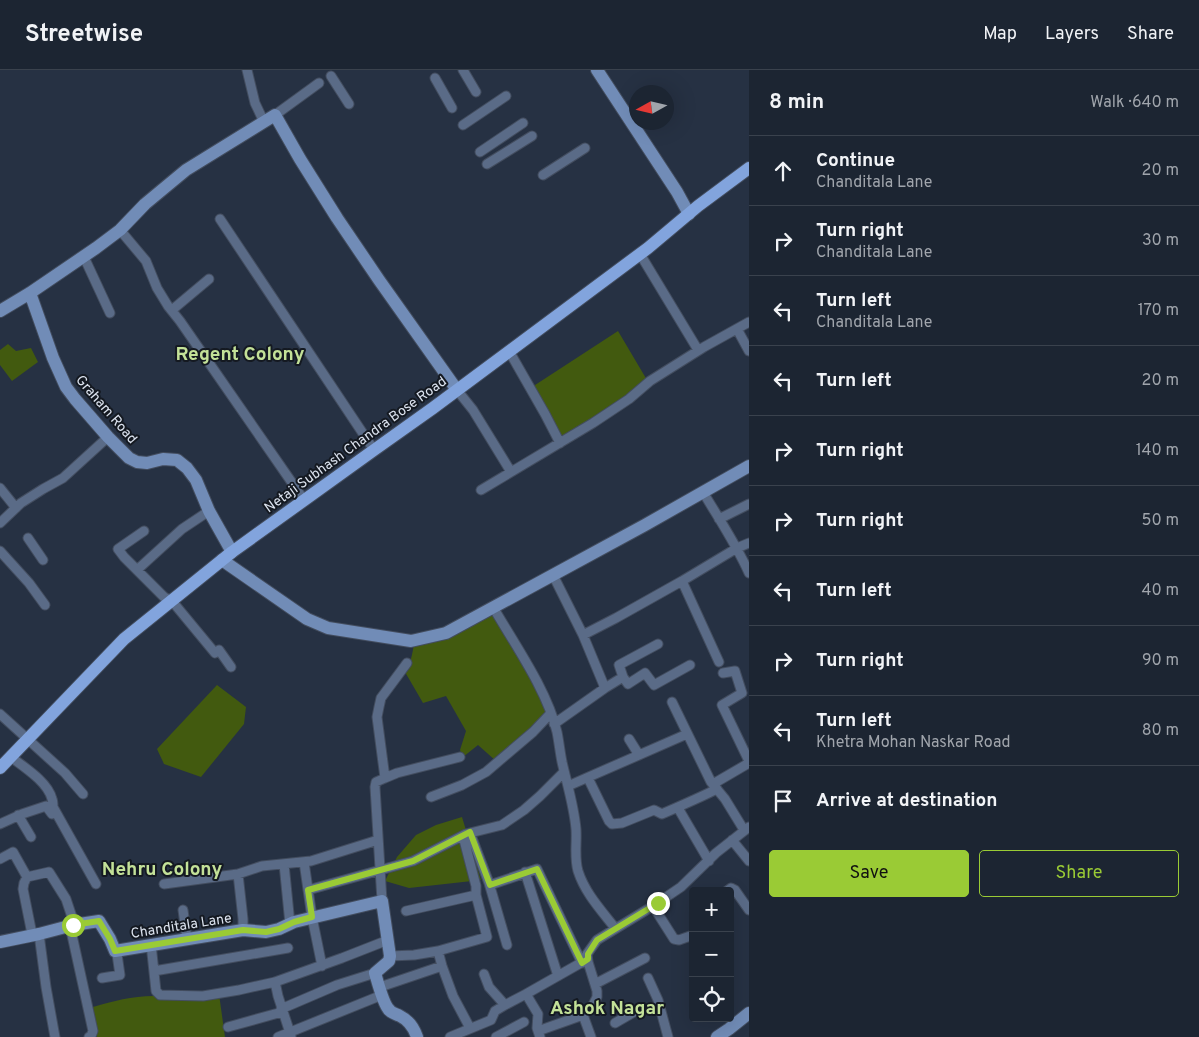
<!DOCTYPE html>
<html lang="en">
<head>
<meta charset="utf-8">
<style>
	body { margin:0; font-family:Overpass,sans-serif; background:#252d3a; color:#f1f3f6 }
	.controls { position:absolute; right:15px; bottom:15px; display:grid; overflow:hidden; border-radius:5px; box-shadow:0 5px 20px #0002 }
	.controls button { width:45px; height:45px; display:grid; place-items:center; padding:0; border:0; border-bottom:1px solid #3a424d; background:#1c2532; color:#f1f3f6; font:25px sans-serif }
	.compass { position:absolute; left:629px; top:15px; width:45px; height:45px; border-radius:50%; background:#1c2532; box-shadow:0 5px 20px #0002; rotate:262deg }
	.stop { position:absolute; width:15px; height:15px; margin:-11px; border:4px solid #9acb35; border-radius:50%; background:#fff }
	.stop.end { background:#9acb35; border-color:#fff; box-shadow:0 1px 5px #0008 }
	.list { margin:0; padding:0; list-style:none }
	h2 { display:flex; justify-content:space-between; align-items:center; height:65px; margin:0; padding:0 20px; font-size:21px }
	h2 small { font-size:16px; font-weight:400; color:#a0a5ac }
	.list li { display:grid; grid-template-columns:32px 1fr auto; gap:15px; align-items:center; box-sizing:border-box; height:70px; padding:0 20px; border-top:1px solid #3a424d }
	.list b { display:block; font-size:19px; white-space:nowrap }
	.list p { margin:0; font-size:16px; white-space:nowrap; color:#a0a5ac }
	.list em { font-size:16px; font-style:normal; color:#a0a5ac }
	.actions { display:flex; gap:10px; padding:15px 20px }
	.actions a { flex:1; padding:11px 0; border:1px solid #9acb35; border-radius:5px; text-align:center; font-size:18px; color:#9acb35 }
	.actions .main { background:#9acb35; color:#111 }
	.icon { flex:none; width:28px; height:28px; fill:none; stroke:currentColor; stroke-width:2; stroke-linecap:round; stroke-linejoin:round }
	.map { position:relative; flex:none; width:749px; height:967px; overflow:hidden }
	header { display:flex; align-items:center; gap:30px; box-sizing:border-box; height:70px; padding:0 25px; background:#1c2532; border-bottom:1px solid #3a424d }
	header strong { font-size:24px }
	nav { display:flex; gap:28px; margin-inline-start:auto; font-size:18px }
	main { display:flex }
	aside { flex:1; background:#1c2532 }
	.map>svg:first-child { display:block }
	.green { fill:#425a0f }
	.lines { fill:none; stroke-linecap:round; stroke-linejoin:round }
	.street-casing { stroke:#434d5f; stroke-width:11 }
	.secondary-casing { stroke:#434d5f; stroke-width:14 }
	.primary-casing { stroke:#434d5f; stroke-width:14 }
	.street { stroke:#5a6b87; stroke-width:9 }
	.secondary { stroke:#718cb7; stroke-width:12 }
	.primary { stroke:#82a4dd; stroke-width:12 }
	.route { stroke:#9acb35; stroke-width:6 }
	.labels { text-anchor:middle; stroke-width:4; stroke-linejoin:round; paint-order:stroke }
	.street-label { font-size:14px; fill:#dce3ef; stroke:#141921 }
	.district-label { font-size:19px; font-weight:bold; fill:#c3e198; stroke:#141921 }
</style>
</head>
<body>
<header>
<strong>Streetwise</strong>
<nav><a>Map</a><a>Layers</a><a>Share</a></nav>
</header>
<main>
<div class="map">
<svg width="749" height="967" viewBox="0 0 749 967">
	<rect width="100%" height="100%" fill="#263143"/>
	<!-- green -->
	<path class="green" d="M618 261 647 310 633 325 561 368 532 317Z
		M8 274 16 281 31 278 38 292 12 311 0 295V280Z
		M494 537 535 612 547 643 496 691 478 675 463 687 460 680 466 661 446 626 423 633 405 602C411 593 412 585 414 574Z
		M217 615 246 637 244 654 201 707 164 694 157 679Z
		M462 747 481 810 409 818 385 811 397 787 416 765 436 755Z
		M219 924 225 967H97L93 937C114 931 131 926 154 926 176 925 197 929 219 924Z"/>
	<g class="lines">
		<defs>
			<path id="street" d="M247 0 255 33 264 52
				M463 0 476 22
				M331 6 349 34
				M435 8 452 38
				M275 45 319 13
				M463 55 506 26
				M480 82 523 53
				M487 94 532 66
				M543 105 585 78
				M220 149 374 380
				M120 160 146 191 157 218 168 236 180 251 304 430
				M640 184 698 280
				M84 187 110 243
				M172 240 209 209
				M737 259 749 281
				M509 281 545 344 560 373
				M457 320 473 340 511 402
				M0 418 16 438
				M481 420 593 353 629 329 650 311 704 277 749 252
				M703 422C719 449 736 474 749 503
				M719 449 749 434
				M0 453 21 433 43 419 63 408 108 367
				M144 461 118 479 124 487 164 527 172 531 215 583 219 580 231 597
				M28 468 43 490
				M0 481 29 513 45 535
				M137 500 182 459 209 441
				M553 505 583 565 605 618
				M682 511 737 478 749 473
				M493 537C515 575 547 620 557 662 559 672 560 682 562 692 567 714 574 736 576 759 577 773 574 787 578 801 585 823 601 840 615 858
				M583 565 616 548 682 511 719 592
				M658 574 619 595 623 607 628 614 645 603 654 615 690 595
				M723 603 735 601 742 623 722 635 749 691
				M672 632 711 712 725 729 744 760
				M0 644 65 703 83 724
				M554 654 605 618 623 607
				M629 669 639 685
				M11 687C24 697 48 712 52 729 53 731 53 734 53 737L96 814
				M385 708 397 703 460 687
				M588 708 609 751 612 754 622 753 654 740 662 744C680 736 699 728 717 719
				M713 714 749 693
				M568 716 687 664
				M431 727 462 715 486 702 533 662 551 643
				M678 738 709 791
				M18 745 31 767
				M0 754 22 744 46 736 52 744
				M470 763 489 813 507 875
				M463 766 476 816V825
				M732 770 749 791
				M0 789 13 782 27 807 49 802 66 829 72 847
				M304 792 312 847 322 896
				M284 794 290 854
				M525 802 558 906
				M238 804 243 849V860
				M27 807 24 813 23 819 31 859
				M164 814 238 804 262 796 311 791 378 770
				M490 815 537 799 582 893
				M308 820 413 791 466 764 502 755 524 740 540 726 564 702
				M727 821 731 818 735 820 749 840
				M382 831 375 717 376 712 385 708 377 647 379 637 381 628 407 593
				M653 836 674 869 679 870 693 865
				M183 840 187 869
				M70 856 93 961 91 966 89 967
				M39 864 46 917 55 967
				M151 874 156 921 160 925 203 926 239 920 275 912 342 888 388 870
				M438 881 442 896 453 926 470 958
				M390 886 414 885 438 881 487 867 476 825 406 841
				M154 901 288 878
				M102 908 120 905 117 884 115 881
				M648 908 658 930 668 967
				M275 912 278 926 291 966
				M595 914 645 888
				M380 917 442 896
				M526 924 538 944 537 958 540 967
				M505 935 526 924 586 890
				M281 939 337 915 375 903
				M583 945 591 967
				M615 953 634 942 660 936
				M228 957 282 942
				M538 961 583 945 593 935 597 927V921L588 892 587 884 597 870 653 836 681 817 716 783 749 757
				M278 967 382 925
				M450 967 491 950 495 941 505 935 489 917 484 904
				M496 967 524 952"/>
			<path id="secondary" d="M597 0 677 122 689 144
				M30 223 53 288 66 317 75 329 108 367 129 388 137 392 147 393 163 389 177 390 187 398 196 410 209 441 232 482
				M0 241 30 223 96 178 120 160 145 134 186 100 275 45 300 89 337 148 379 210 457 320
				M222 490 307 549 328 558 411 571 446 563 645 455 749 396
				M0 872 39 864 73 855 99 851 110 869 115 881 243 860 266 862 279 859 294 852 382 831 390 886 389 891 375 903C378 913 382 929 387 937 390 943 394 943 400 946 408 950 414 958 417 967
				M717 967 729 959 749 943"/>
			<path id="primary" d="M0 698 124 569 232 482 374 380 433 338 648 178 698 136 749 98"/>
		</defs>
		<!-- street casing -->
		<use href="#street" class="street-casing"/>
		<!-- secondary casing -->
		<use href="#secondary" class="secondary-casing"/>
		<!-- primary casing -->
		<use href="#primary" class="primary-casing"/>
		<!-- street -->
		<use href="#street" class="street"/>
		<!-- secondary -->
		<use href="#secondary" class="secondary"/>
		<!-- primary -->
		<use href="#primary" class="primary"/>
	</g>
	<g class="lines">
		<!-- route -->
		<path class="route" d="M73 855 99 851 110 869 115 881 243 860 266 862 279 859 294 852 312 847 308 820 413 791 470 762 490 815 537 799 582 893 588 889V884L597 870 658 833"/>
	</g>
	<g class="labels">
		<!-- street labels -->
		<g class="street-label">
			<text transform="translate(107 339) rotate(49)" y="5">Graham Road</text>
			<text transform="translate(355 374) rotate(-36)" y="5">Netaji Subhash Chandra Bose Road</text>
			<text transform="translate(181 855) rotate(-9)" y="5">Chanditala Lane</text>
		</g>
		<!-- district labels -->
		<g class="district-label">
			<text x="240" y="290">Regent Colony</text>
			<text x="162" y="805">Nehru Colony</text>
			<text x="607" y="944">Ashok Nagar</text>
		</g>
	</g>
</svg>
<div class="controls">
<button>+</button>
<button>−</button>
<button><svg class="icon" aria-label="locate" viewBox="0 0 24 24"><circle cx="12" cy="12" r="6"/><path d="M12 2v4M12 18v4M2 12h4M18 12h4"/></svg></button>
</div>
<svg class="compass" viewBox="-18 -18 36 36"><path d="M0-13l5 13h-10z" fill="#e53935"/><path d="M0 13l5-13h-10z" fill="#a0a5ac"/></svg>
<div class="stop" style="left:73px;top:855px"></div>
<div class="stop end" style="left:658px;top:833px"></div>
</div>
<aside>
<h2>8 min<small>Walk · 640 m</small></h2>
<ul class="list">
<li><svg class="icon" aria-label="ahead" viewBox="0 0 24 24"><path d="M12 20V5M6 11l6-6 6 6"/></svg><div><b>Continue</b><p>Chanditala Lane</p></div><em>20 m</em></li>
<li><svg class="icon" aria-label="right" viewBox="0 0 24 24"><path d="M7 20v-9h11M14 6l5 5-5 5"/></svg><div><b>Turn right</b><p>Chanditala Lane</p></div><em>30 m</em></li>
<li><svg class="icon" aria-label="left" viewBox="0 0 24 24"><path d="M17 20v-9H6M10 6l-5 5 5 5"/></svg><div><b>Turn left</b><p>Chanditala Lane</p></div><em>170 m</em></li>
<li><svg class="icon" aria-label="left" viewBox="0 0 24 24"><path d="M17 20v-9H6M10 6l-5 5 5 5"/></svg><div><b>Turn left</b></div><em>20 m</em></li>
<li><svg class="icon" aria-label="right" viewBox="0 0 24 24"><path d="M7 20v-9h11M14 6l5 5-5 5"/></svg><div><b>Turn right</b></div><em>140 m</em></li>
<li><svg class="icon" aria-label="right" viewBox="0 0 24 24"><path d="M7 20v-9h11M14 6l5 5-5 5"/></svg><div><b>Turn right</b></div><em>50 m</em></li>
<li><svg class="icon" aria-label="left" viewBox="0 0 24 24"><path d="M17 20v-9H6M10 6l-5 5 5 5"/></svg><div><b>Turn left</b></div><em>40 m</em></li>
<li><svg class="icon" aria-label="right" viewBox="0 0 24 24"><path d="M7 20v-9h11M14 6l5 5-5 5"/></svg><div><b>Turn right</b></div><em>90 m</em></li>
<li><svg class="icon" aria-label="left" viewBox="0 0 24 24"><path d="M17 20v-9H6M10 6l-5 5 5 5"/></svg><div><b>Turn left</b><p>Khetra Mohan Naskar Road</p></div><em>80 m</em></li>
<li><svg class="icon" aria-label="arrive" viewBox="0 0 24 24"><path d="M6 21V4h12l-3 4 3 4H6"/></svg><div><b>Arrive at destination</b></div></li>
</ul>
<div class="actions"><a class="main">Save</a><a>Share</a></div>
</aside>
</main>
</body>
</html>
